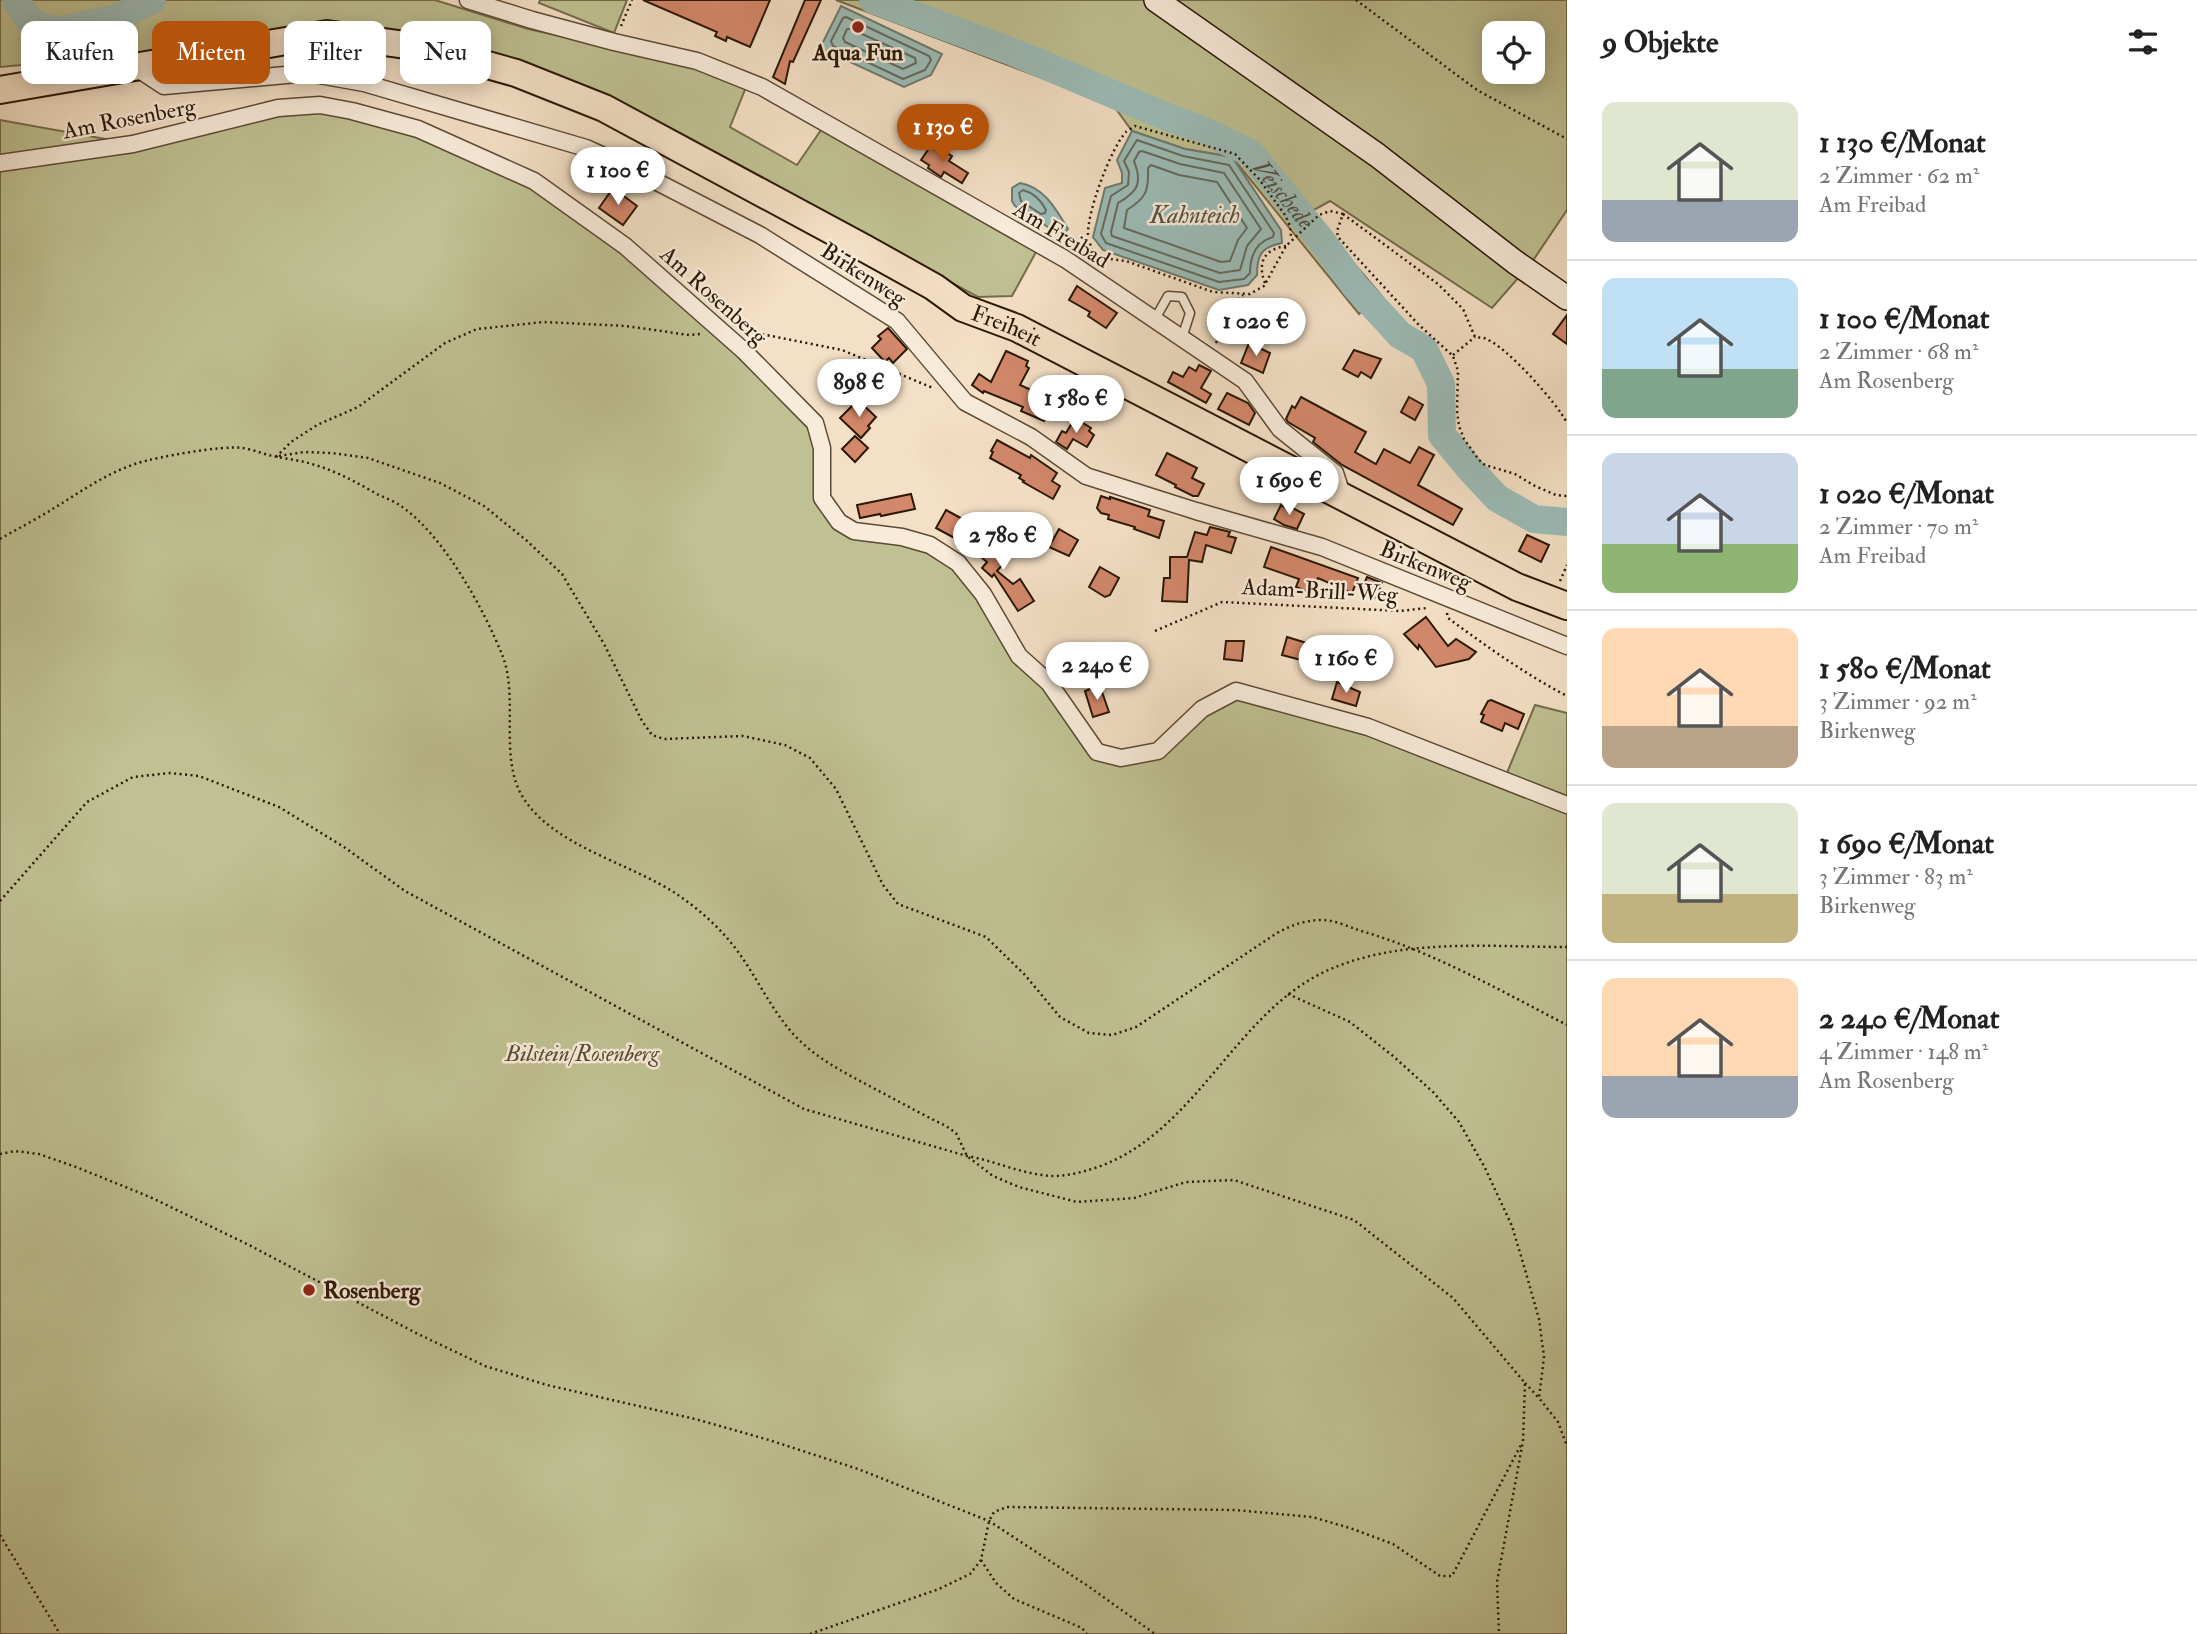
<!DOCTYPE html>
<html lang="de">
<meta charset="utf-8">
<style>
:root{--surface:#fff;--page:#f2f2f2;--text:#222;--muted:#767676;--line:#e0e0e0;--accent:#b45309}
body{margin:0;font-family:"IM FELL Double Pica",serif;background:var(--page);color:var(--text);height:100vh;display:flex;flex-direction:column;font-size:26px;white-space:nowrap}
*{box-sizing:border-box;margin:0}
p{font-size:23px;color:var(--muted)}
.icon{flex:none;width:38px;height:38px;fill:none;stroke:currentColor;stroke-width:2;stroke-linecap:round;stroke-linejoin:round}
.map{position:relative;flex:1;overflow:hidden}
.panel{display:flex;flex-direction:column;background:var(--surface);width:630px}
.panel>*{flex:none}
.banner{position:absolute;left:21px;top:21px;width:665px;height:63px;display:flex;gap:14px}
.buttons{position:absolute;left:1482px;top:21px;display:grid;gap:14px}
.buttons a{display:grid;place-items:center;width:63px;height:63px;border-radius:14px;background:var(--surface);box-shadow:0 4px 18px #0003;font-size:35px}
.price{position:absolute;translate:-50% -60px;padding:0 16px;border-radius:24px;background:#fff;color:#222;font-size:23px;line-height:46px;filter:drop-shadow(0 2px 4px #0008)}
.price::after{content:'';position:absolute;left:50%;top:42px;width:21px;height:16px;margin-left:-10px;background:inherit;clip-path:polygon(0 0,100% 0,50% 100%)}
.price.selected{background:var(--accent);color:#fff}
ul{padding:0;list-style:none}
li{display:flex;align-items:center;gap:21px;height:175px;padding:0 35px}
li+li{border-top:2px solid var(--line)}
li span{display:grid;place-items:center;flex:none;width:196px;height:140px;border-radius:14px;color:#555}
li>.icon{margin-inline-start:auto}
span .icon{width:84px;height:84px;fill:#fffc;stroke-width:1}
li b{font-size:30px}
h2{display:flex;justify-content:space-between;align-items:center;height:84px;padding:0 35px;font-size:30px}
.chip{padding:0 24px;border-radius:14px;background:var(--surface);box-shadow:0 4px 18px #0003;font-size:24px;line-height:63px}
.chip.selected{background:var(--accent);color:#fff}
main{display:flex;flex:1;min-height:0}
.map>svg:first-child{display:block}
.green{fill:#bfc192;stroke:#756c4c;stroke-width:2;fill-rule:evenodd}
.water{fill:#9cbdb8;stroke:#6f7b70;stroke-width:2}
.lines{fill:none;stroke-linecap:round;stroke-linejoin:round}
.shore{stroke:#646a5e;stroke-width:2}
.river{stroke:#9cbdb8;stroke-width:28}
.building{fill:#d3886b;stroke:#2b1805;stroke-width:2}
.service-casing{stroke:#5d4a35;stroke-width:11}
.minor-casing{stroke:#5d4a35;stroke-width:19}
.secondary-casing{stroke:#2b1805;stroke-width:26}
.primary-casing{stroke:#2b1805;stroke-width:30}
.path{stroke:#2b1805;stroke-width:2.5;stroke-dasharray:2 3.5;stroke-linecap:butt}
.service{stroke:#f8ebda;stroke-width:8}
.minor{stroke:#f8ebda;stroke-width:16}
.secondary{stroke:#f8ebda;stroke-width:23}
.primary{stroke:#f4e0c6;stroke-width:26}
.poi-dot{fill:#8f2418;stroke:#f8ebda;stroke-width:2.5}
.labels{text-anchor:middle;stroke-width:5;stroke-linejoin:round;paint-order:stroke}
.poi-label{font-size:23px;font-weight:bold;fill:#2b1805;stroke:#f8ebda}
.street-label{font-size:23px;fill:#2b1805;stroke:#f8ebda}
.park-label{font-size:23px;font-style:italic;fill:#574b2f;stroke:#f8ebda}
.water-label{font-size:24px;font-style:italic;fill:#535244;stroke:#f8ebda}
</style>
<main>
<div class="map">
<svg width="1567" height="1634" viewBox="0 0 1567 1634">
<rect width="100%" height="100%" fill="#f4e0c6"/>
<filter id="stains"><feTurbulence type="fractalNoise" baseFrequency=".00286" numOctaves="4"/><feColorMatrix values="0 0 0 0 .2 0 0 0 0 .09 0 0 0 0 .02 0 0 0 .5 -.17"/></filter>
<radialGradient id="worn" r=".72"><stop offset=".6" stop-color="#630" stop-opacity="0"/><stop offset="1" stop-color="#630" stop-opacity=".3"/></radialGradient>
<g class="green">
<polygon points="0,0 435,0 528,29 681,62 746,87 730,127 797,165 821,130 1036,252 1012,296 978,297 612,99 322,22 118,56 0,67"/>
<polygon points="540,0 627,0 614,33 539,3"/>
<path d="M 836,0 L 1567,0 L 1567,210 L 1532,262 L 1492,308 L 1330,201 L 1310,212 L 1381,295 L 1359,314 L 1232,157 L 1185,149 L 1132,131 L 1113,105 ZM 1494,33 L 1533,33 L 1533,72 L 1494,72 Z"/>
<polygon points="278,108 352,111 534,181 625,246 815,423 822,498 839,522 902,537 958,563 1097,752 1158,751 1236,691 1504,780 1535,705 1567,713 1567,1634 0,1634 0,120 133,144"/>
</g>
<g class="water">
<polygon points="841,6 942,54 931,75 904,87 820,48"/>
<path d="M 1132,131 L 1185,149 L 1232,157 L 1281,230 L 1282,243 C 1262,247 1257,254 1257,275 L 1248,285 L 1219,290 L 1103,250 L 1093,237 L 1105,188 L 1122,183 L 1122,173 L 1117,160 Z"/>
<path d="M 1020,183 C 1044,187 1056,209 1068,229 L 1062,236 L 1015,206 L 1012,201 L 1012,188 Z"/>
</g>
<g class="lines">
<g class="shore">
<polygon points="846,17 929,56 931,60 925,70 903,79 833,46 831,41 843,18"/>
<polygon points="847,29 851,29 915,58 916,63 903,69 845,42 843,38"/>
<path d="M 1137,140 L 1183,156 L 1229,165 L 1274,233 L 1273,237 C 1256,242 1250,256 1250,273 L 1244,279 L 1219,282 L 1106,243 L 1101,234 L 1111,196 L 1128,185 L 1129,172 L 1124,161 Z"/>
<path d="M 1142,151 L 1180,164 L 1224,173 L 1261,229 L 1247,246 L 1240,270 L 1220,273 L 1112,236 L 1111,232 L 1118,203 C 1137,192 1143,184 1134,161 L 1139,152 Z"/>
<path d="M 1151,165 L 1179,175 L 1217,182 L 1247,228 L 1238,240 L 1230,261 L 1221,262 L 1124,228 L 1127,210 C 1146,198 1149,191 1148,168 Z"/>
<path d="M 1023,190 C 1034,193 1041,200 1046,210 L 1045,213 L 1041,214 L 1021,201 L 1019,193 Z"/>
</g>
<g class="river">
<polyline points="16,0 30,22 56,31 117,18 152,0"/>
<path id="s1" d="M 873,0 L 1013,52 L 1160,114 L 1205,131 L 1250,153 L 1322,241 L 1355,286 L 1400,335 L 1424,349 L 1441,384 L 1442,435 L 1470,469 L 1497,498 L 1534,519 L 1567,522"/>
</g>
</g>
<g class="building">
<polygon points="643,0 770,0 750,47 727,37 726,41 715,36 717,32"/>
<polygon points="805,0 821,0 793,62 790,61 785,84 773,77"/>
<polygon points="932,144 952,156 949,161 968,173 962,183 944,172 941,177 928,168 929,165 921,160"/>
<polygon points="613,188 637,206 623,225 599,208"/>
<polygon points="1077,286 1117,313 1106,328 1088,316 1090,312 1069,300"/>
<polygon points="1567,315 1567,344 1553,334"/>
<polygon points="888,328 907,349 893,363 889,358 885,362 872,348 881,339 878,336"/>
<polygon points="1249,343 1270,353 1263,373 1241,363"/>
<polygon points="1354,350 1381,359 1371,378 1361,372 1358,377 1343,369"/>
<polygon points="1006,351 1028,361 1026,366 1029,368 1020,385 1038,393 1037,397 1052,404 1044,421 1021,411 1023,407 984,391 983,393 972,385 979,374 991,382"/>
<polygon points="1199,365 1211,371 1201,388 1211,394 1206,403 1168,382 1173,372 1183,377 1189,367 1196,371"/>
<polygon points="1227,393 1248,403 1255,413 1249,425 1218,409"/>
<polygon points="1301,397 1366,432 1355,452 1376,464 1384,449 1410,463 1419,447 1434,455 1418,485 1462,509 1453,525 1342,465 1313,442 1315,438 1288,422 1286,419 1292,406 1295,408"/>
<polygon points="1409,397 1423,405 1415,420 1401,412"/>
<polygon points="858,400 876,417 868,426 870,428 861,438 840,418"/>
<polygon points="1075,418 1091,428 1089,431 1094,435 1087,447 1073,439 1067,449 1056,442 1062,431 1066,433"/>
<polygon points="855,436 868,448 855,462 842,449"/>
<polygon points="997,440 1030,458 1031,455 1057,473 1052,481 1060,486 1053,499 1023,482 1024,481 1019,478 1021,475 990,458 993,452 991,451"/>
<polygon points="1167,453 1197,468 1192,478 1204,484 1198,496 1193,496 1175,487 1176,485 1156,475"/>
<polygon points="911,494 915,509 881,516 880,514 860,518 857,505"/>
<polygon points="1101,496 1110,499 1110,497 1150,510 1148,516 1164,521 1159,538 1134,529 1135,527 1108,519 1109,515 1101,513 1097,508"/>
<polygon points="1285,504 1304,514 1297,529 1284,525 1274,519 1281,505 1284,507"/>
<polygon points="946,510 968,522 958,540 936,528"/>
<polygon points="1210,527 1230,532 1228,536 1236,538 1231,553 1206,545 1202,562 1189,560 1187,602 1162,601 1164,578 1170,578 1170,557 1187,557 1195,532 1207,535"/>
<polygon points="1059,529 1078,540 1069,556 1049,547"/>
<polygon points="988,534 1011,555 997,571 1013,584 1020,579 1034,601 1018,611 994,574 992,577 982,568 987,562 974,551"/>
<polygon points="1527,535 1549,545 1541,562 1519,551"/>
<polygon points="1271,547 1358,578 1352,593 1318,578 1311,593 1296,587 1299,579 1264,567"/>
<polygon points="1100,567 1119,578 1110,595 1105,597 1089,587"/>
<polygon points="1367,577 1382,583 1376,598 1361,591"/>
<polygon points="1426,617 1448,646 1456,639 1476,652 1469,659 1436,667 1419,645 1418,649 1404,634"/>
<polygon points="1287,637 1310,644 1305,661 1282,655"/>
<polygon points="1226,641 1244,641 1242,661 1224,659"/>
<polygon points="1337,682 1360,692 1356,706 1332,699"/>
<polygon points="1097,686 1099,693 1102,692 1109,712 1093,717 1085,691"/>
<polygon points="1491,700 1524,714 1518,729 1505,723 1502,731 1481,722 1484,715 1481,714 1488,701"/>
</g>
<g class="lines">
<defs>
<polyline id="service" points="1155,319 1168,296 1182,297 1190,313 1182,338"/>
<g id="minor">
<polyline points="468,0 532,20 614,42 697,61 762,87 1065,259 1245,381 1280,429 1335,473 1343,498"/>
<polyline points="135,67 164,86 308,73 364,83 586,148 632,169 760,235 897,321 965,402 1031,437 1086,476 1196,511 1322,547 1567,646"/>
<polyline points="0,163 133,144 278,108 320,105 352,111 418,129 534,181 625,246 744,351 815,423 822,448 822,498 839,522 854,531 902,537 930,545 958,563 983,594 1019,656 1049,683 1097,752 1121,758 1158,751 1202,709 1236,691 1368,727 1567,805"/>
</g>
<polyline id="secondary" points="1156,0 1377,155 1515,262 1567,298"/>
<g id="primary">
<path id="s2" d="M 0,90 L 327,34 L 427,48 L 516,73 L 604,108 L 864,248 L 934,287 L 963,308 L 1017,328 L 1517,587 L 1567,606"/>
</g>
</defs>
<use href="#service" class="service-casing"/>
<use href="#minor" class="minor-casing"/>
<use href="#secondary" class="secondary-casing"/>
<use href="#primary" class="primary-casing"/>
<g class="path">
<polyline points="1356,0 1477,90 1567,139"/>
<polyline points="621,26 632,0"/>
<path d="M 1343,214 L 1438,284 L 1463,309 L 1475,337 C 1479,338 1483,337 1486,339 C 1505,345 1558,404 1567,423"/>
<polyline points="1089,256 1126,261 1213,292 1250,294 1264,286 1286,246 1319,215 1330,211 1343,214 1337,231 1338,237 1418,324 1453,356 1458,371 1457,411 1459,426 1464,439 1479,460 1485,465 1515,474 1535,486 1556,495 1567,496"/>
<path d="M 1094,256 C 1092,249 1089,242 1088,235 C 1087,212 1111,148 1126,132 C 1127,131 1134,127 1135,126 L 1235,154 L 1259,179 L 1285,215 L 1290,226 L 1291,238"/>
<path d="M 1265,283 C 1257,263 1264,249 1286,246"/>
<polyline points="746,331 842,350 933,388"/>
<polyline points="1216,343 1230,308 1243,295"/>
<polyline points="1453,355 1475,337"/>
<path d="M 279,456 L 304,452 L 331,453 L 368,458 L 440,483 L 484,506 L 526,540 L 562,574 L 604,644 L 642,721 L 652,735 L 664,739 L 743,736 L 785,745 L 810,758 L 836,789 L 883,885 L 898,904 L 986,937 L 1025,975 L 1060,1017 L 1089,1033 L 1112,1035 L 1136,1027 L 1277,933 C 1292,925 1305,920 1322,920 C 1334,920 1347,926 1358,930 C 1432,951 1499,990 1567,1025"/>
<polyline points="276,457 291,442 317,425 358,407 445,343 477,329 544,322 626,326 689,335 701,334"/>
<path d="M 0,539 C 17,529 35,520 51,510 C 79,493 106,473 138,463 C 157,457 223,445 242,448 C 252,449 263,454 273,456 C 286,459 299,460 312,464 C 336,471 356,482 377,494 C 385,498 394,501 401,506 C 444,536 484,609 503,657 C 519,700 498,760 524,799 C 555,847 633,864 678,895 C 700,910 720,928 736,949 C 757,977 771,1010 795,1036 C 818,1060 847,1074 877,1090 C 900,1102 923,1115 946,1126 L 956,1133 L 967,1156 L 993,1176 L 1019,1187 L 1077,1202 L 1134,1198 L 1186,1182 L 1234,1180 L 1354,1220 L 1453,1298 L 1525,1383 L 1523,1441 L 1497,1582 L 1499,1634"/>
<polyline points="1560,581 1567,565"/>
<path d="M 1447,613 L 1448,618 C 1486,646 1525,674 1567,696"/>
<polyline points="1155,631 1222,602 1400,611 1427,608"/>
<path d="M 0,901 L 87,802 L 133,777 L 170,773 L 199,776 L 279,807 L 344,847 L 405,891 L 804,1109 L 967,1156 C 996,1161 1023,1175 1054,1176 C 1068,1176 1082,1172 1095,1168 C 1194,1135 1233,1017 1322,973 C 1396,937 1487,947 1567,947"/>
<polyline points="1288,994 1350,1022 1393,1056 1433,1092 1459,1122 1485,1168 1512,1226 1526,1273 1539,1319 1544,1357 1539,1398 1558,1422 1567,1446"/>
<polyline points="0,1154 15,1151 39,1154 76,1167 150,1197 249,1245 416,1333 485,1366 547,1385 695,1419 769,1440 858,1469 989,1521 1088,1586 1155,1634"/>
<polyline points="1525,1383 1539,1398"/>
<polyline points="0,1535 60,1634"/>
<polyline points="981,1560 996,1583 1014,1599 1082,1628 1087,1634"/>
<polyline points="810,1634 939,1589 970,1574 981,1560 989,1521 994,1512 1007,1507 1235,1510 1312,1517 1350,1528 1393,1544 1440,1576 1452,1576 1522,1443"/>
</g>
<use href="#service" class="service"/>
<use href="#minor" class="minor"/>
<use href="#secondary" class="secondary"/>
<use href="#primary" class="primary"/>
</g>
<g class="poi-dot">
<circle cx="858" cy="27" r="7"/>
<circle cx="309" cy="1290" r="7"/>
</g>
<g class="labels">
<g class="poi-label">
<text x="858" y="60">Aqua Fun</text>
<text x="323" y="1298" text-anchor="start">Rosenberg</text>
</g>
<g class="street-label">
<text transform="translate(129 118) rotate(-11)" y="8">Am Rosenberg</text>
<text transform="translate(1062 234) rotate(31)" y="8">Am Freibad</text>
<text transform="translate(864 274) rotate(33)" y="8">Birkenweg</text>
<text transform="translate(714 295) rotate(42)" y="8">Am Rosenberg</text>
<text dy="8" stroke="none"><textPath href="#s2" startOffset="1078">Freiheit</textPath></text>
<text transform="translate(1426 565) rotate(22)" y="8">Birkenweg</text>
<text transform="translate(1320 590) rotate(3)" y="8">Adam-Brill-Weg</text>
</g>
<g class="park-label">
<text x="582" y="1061">Bilstein/Rosenberg</text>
</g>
<g class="water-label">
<text dy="8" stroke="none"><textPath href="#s1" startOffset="460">Veischede</textPath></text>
<text x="1195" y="223">Kahnteich</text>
</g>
</g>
<rect width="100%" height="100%" filter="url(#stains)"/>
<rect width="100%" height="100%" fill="url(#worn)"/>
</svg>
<div class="buttons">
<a><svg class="icon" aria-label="locate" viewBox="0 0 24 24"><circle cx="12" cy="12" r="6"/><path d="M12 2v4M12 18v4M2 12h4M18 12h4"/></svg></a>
</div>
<b class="price selected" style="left:943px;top:164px">1 130 €</b>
<b class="price" style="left:618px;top:207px">1 100 €</b>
<b class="price" style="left:1256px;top:358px">1 020 €</b>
<b class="price" style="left:859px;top:419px">898 €</b>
<b class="price" style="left:1076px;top:435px">1 580 €</b>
<b class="price" style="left:1289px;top:517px">1 690 €</b>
<b class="price" style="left:1003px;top:572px">2 780 €</b>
<b class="price" style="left:1346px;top:695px">1 160 €</b>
<b class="price" style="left:1097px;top:702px">2 240 €</b>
<div class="banner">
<a class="chip">Kaufen</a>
<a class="chip selected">Mieten</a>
<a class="chip">Filter</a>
<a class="chip">Neu</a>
</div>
</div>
<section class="panel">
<h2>9 Objekte<svg class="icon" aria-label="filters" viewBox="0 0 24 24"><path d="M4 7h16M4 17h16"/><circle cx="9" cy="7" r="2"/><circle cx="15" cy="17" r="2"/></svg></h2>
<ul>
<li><span style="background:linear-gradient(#dfe7d0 70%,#9aa5b1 0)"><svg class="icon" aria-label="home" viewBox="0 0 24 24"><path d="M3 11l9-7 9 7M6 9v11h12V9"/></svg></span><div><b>1 130 €/Monat</b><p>2 Zimmer · 62 m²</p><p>Am Freibad</p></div></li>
<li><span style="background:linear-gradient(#bfe0f5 65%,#7fa58c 0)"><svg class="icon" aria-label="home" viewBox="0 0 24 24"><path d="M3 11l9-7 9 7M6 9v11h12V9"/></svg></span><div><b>1 100 €/Monat</b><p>2 Zimmer · 68 m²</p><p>Am Rosenberg</p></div></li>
<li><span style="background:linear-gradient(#c9d6e8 65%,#8fb573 0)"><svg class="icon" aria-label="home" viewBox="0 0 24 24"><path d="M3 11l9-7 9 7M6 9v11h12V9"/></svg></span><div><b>1 020 €/Monat</b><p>2 Zimmer · 70 m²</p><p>Am Freibad</p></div></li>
<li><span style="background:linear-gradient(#ffd9b3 70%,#b9a48a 0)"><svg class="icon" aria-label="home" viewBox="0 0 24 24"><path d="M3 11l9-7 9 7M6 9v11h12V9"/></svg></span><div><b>1 580 €/Monat</b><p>3 Zimmer · 92 m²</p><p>Birkenweg</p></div></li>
<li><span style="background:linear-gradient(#dfe7d0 65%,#c2b280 0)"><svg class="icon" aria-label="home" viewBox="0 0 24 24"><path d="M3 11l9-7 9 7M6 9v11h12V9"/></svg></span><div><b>1 690 €/Monat</b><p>3 Zimmer · 83 m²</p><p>Birkenweg</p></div></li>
<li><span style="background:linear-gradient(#ffd9b3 70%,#9aa5b1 0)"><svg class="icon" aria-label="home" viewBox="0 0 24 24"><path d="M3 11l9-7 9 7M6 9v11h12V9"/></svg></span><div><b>2 240 €/Monat</b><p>4 Zimmer · 148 m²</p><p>Am Rosenberg</p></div></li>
</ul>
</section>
</main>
